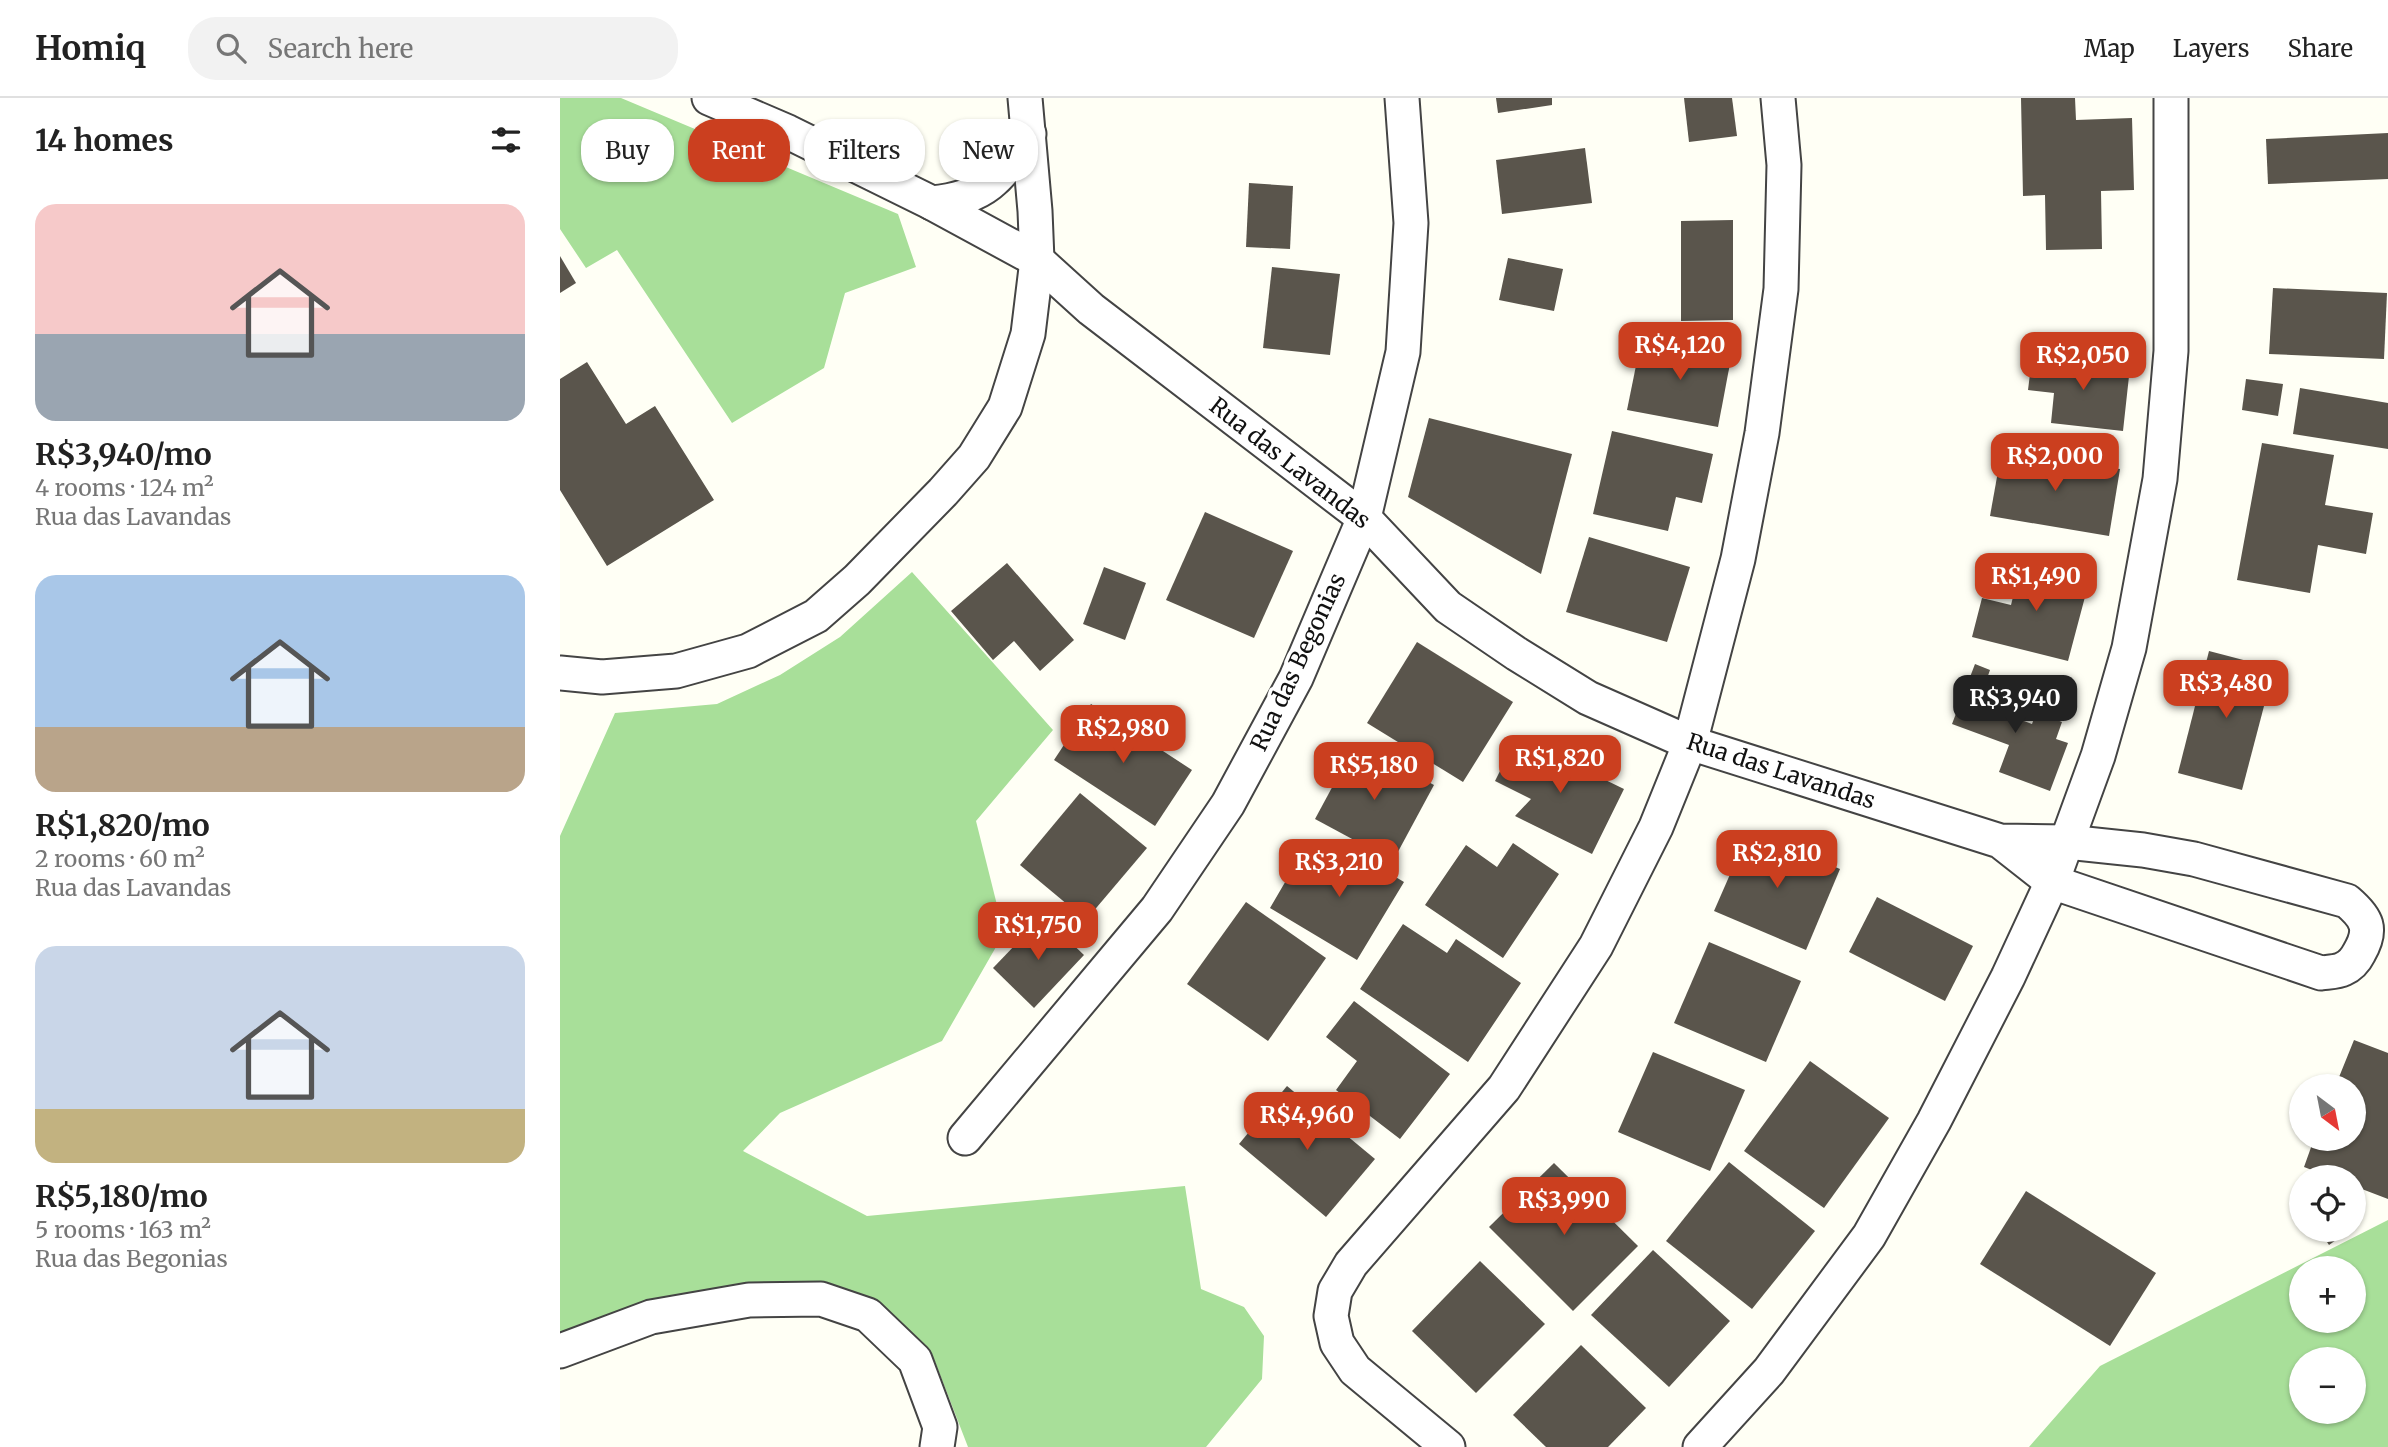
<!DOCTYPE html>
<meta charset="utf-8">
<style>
:root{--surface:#fff;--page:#f2f2f2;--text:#222;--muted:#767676;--line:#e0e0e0;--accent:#cb3f1f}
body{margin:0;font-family:Merriweather,serif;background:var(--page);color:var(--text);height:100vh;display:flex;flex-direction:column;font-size:26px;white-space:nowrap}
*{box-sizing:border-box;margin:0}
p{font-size:23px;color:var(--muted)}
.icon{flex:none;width:38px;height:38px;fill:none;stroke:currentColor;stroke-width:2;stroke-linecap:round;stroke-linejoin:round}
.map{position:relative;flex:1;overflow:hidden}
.details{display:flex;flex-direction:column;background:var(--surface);width:560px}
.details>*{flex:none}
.hud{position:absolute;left:21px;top:21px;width:665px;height:63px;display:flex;gap:14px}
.needle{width:46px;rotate:148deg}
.buttons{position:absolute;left:1729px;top:976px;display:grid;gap:14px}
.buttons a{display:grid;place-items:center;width:77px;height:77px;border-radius:50%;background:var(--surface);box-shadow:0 2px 5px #0004;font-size:35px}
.price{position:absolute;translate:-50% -60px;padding:0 16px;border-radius:14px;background:var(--accent);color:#fff;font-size:23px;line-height:46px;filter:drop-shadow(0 2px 4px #0008)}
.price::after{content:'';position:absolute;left:50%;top:42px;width:21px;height:16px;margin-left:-10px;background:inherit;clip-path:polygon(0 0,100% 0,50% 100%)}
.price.on{background:#222;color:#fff}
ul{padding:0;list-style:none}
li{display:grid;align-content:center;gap:14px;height:371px;padding:0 35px}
li span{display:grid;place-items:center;height:217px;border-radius:21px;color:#555}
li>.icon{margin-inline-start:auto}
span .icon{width:126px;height:126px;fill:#fffc;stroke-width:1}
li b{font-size:30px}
h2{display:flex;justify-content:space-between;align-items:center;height:84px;padding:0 35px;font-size:30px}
.chip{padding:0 24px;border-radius:28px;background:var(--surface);box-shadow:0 2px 5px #0004;font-size:24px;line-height:63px}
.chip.on{background:var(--accent);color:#fff}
header{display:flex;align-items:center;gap:42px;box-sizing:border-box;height:98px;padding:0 35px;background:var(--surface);border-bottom:2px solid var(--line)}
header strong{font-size:33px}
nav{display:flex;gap:38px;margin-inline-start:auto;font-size:24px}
.search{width:490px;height:63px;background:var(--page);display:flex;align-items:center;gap:18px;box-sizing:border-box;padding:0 24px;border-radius:28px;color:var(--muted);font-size:26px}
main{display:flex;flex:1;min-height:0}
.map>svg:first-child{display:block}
.forest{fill:#a8df99;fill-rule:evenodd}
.building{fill:#5a554c}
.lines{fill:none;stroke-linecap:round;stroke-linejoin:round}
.street-casing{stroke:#444;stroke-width:37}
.street{stroke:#fff;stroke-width:33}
.labels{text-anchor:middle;stroke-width:7;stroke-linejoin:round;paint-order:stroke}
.street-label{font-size:23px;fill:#111;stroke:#fff}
</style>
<header>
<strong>Homiq</strong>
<div class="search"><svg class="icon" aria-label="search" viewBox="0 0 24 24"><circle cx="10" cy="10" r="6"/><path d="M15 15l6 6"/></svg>Search here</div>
<nav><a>Map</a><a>Layers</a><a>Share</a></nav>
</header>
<main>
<section class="details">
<h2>14 homes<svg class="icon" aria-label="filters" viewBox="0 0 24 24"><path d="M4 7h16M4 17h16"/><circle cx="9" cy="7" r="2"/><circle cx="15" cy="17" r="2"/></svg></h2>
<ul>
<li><span style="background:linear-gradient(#f6c9c9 60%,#9aa5b1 0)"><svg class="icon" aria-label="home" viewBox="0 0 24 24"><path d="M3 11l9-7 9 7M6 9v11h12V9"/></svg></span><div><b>R$3,940/mo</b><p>4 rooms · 124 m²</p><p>Rua das Lavandas</p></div></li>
<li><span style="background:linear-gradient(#a9c7e8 70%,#b9a48a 0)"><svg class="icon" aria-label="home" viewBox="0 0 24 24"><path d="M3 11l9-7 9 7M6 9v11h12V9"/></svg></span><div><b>R$1,820/mo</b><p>2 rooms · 60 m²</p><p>Rua das Lavandas</p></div></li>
<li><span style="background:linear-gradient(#c9d6e8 75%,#c2b280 0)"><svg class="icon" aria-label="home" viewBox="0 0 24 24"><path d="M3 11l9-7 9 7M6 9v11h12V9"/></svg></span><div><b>R$5,180/mo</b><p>5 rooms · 163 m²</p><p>Rua das Begonias</p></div></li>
</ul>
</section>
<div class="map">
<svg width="1828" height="1349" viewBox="0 0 1828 1349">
<rect width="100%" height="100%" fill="#fffff5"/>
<g class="forest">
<polygon points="0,0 61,0 338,116 356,169 285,195 264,270 172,325 57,152 26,170 0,131"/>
<polygon points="352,474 493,632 416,723 444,835 382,943 220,1015 183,1053 307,1118 625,1088 641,1191 684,1209 704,1238 702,1281 646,1349 408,1349 372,1256 325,1209 273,1189 0,1240 0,738 55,615 157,606 220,577 280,539"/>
<path d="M 1828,1122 L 1828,1349 L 1469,1349 L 1540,1268 ZM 1741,1171 L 1794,1171 L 1794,1223 L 1741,1223 ZM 1741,1262 L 1794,1262 L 1794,1314 L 1741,1314 Z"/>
</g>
<g class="building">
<polygon points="936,0 992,0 992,7 938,15"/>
<polygon points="1124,0 1172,0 1177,38 1129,44"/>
<polygon points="1461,0 1515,0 1516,22 1572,20 1574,92 1541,93 1542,151 1486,152 1485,97 1463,98"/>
<polygon points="1828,35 1828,81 1708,86 1706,41"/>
<polygon points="1025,50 1032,105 942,116 936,62"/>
<polygon points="689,85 733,88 730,151 686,149"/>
<polygon points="1173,122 1173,222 1121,223 1121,123"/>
<polygon points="0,158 16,185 0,195"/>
<polygon points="948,160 1003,171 994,213 939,202"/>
<polygon points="712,169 780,176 770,257 703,250"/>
<polygon points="1713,190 1827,195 1824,261 1709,256"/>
<polygon points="1082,238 1172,255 1158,329 1067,312"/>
<polygon points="1472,260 1570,269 1563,333 1491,325 1494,295 1468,292"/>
<polygon points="27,264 66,326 95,308 154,402 47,468 0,392 0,281"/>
<polygon points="1686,281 1723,286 1718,318 1682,312"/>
<polygon points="1740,290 1828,305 1828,351 1733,336"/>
<polygon points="869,320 1012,356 981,476 848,399"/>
<polygon points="1052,333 1153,356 1142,405 1116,399 1108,433 1033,416"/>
<polygon points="1702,345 1774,357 1765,407 1813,415 1806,456 1758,447 1750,495 1677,482"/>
<polygon points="1442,351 1560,371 1549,438 1430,418"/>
<polygon points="645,414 733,453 694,540 606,502"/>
<polygon points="1029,439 1130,469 1107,544 1006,514"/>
<polygon points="1462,463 1530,480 1508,563 1412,539 1422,500 1451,507"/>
<polygon points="447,465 514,542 480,573 454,543 433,562 391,513"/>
<polygon points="544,469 586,485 565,542 523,526"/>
<polygon points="857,544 953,604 903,684 807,625"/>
<polygon points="1649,553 1714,570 1682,692 1618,675"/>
<polygon points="1415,566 1430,572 1418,606 1472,626 1483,596 1494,600 1487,618 1502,624 1496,641 1508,645 1490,693 1439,674 1449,647 1392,626"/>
<polygon points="531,606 632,672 595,728 494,662"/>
<polygon points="957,639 1064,691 1032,756 955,718 971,701 935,683"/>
<polygon points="796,645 874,687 833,763 755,721"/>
<polygon points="520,695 587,750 526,822 460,767"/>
<polygon points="1189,733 1280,771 1246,852 1154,813"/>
<polygon points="775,743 844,784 797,862 710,810 738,762 757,774"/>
<polygon points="953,745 999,776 943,860 865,807 906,747 937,769"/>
<polygon points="1317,799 1413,848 1385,903 1289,854"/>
<polygon points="686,804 766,860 708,943 627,886"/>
<polygon points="483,818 524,857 474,910 433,870"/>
<polygon points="843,826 887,855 896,841 961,885 908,964 800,891"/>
<polygon points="1149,844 1241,883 1206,964 1114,925"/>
<polygon points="794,903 890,976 840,1041 776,992 797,963 766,939"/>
<polygon points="1794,942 1828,955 1828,1101 1794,1088 1794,1080 1773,1080 1744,1069 1754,1041 1794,1041 1794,989 1775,989"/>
<polygon points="1093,954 1185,992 1150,1073 1058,1034"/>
<polygon points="1250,963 1329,1020 1264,1110 1184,1053"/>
<polygon points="727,988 815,1061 766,1119 679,1046"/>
<polygon points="1169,1064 1255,1133 1192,1211 1106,1143"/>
<polygon points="994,1065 1078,1148 1013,1213 929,1129"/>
<polygon points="1466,1093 1596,1175 1550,1248 1420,1166"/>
<polygon points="1759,1132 1790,1132 1769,1147"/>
<polygon points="1093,1152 1170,1223 1109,1289 1031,1217"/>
<polygon points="920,1163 985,1226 916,1295 852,1233"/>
<polygon points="1021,1247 1086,1310 1048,1349 986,1349 953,1317"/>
</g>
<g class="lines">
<defs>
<g id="street">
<path d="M 149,0 L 228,34 L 372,105 L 477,162 L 531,211 L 804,420 L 888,509 L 957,556 L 1028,600 L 1130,645 L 1440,743 L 1507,744 L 1583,752 L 1634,761 L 1787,803 C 1807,820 1813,831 1799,855 C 1796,861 1790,868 1783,871 C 1777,874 1768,874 1761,875 L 1492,784 L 1440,743"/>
<path d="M 372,105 C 428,99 439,81 469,36"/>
<polyline points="0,575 42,579 116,573 188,553 256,518 297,482 383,394 414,359 445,309 468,236 477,162 475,113 465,0"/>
<polyline points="405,1040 597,811 668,706 736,580 804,420 843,254 851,125 842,0"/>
<polyline points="0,1253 91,1219 189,1202 261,1201 308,1217 355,1262 380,1329 377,1349"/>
<polyline points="888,1349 795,1272 777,1245 771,1218 775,1193 791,1166 944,990 1036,848 1096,729 1130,645 1178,461 1202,335 1221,191 1224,67 1218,0"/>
<polyline points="1140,1349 1209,1273 1309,1138 1374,1023 1448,879 1492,784 1538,658 1569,550 1600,381 1611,253 1611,0"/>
</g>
</defs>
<use href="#street" class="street-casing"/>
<use href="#street" class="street"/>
</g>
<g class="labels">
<g class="street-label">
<text transform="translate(730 365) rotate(38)" y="8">Rua das Lavandas</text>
<text transform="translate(738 564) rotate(-65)" y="8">Rua das Begonias</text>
<text transform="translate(1221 673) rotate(18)" y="8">Rua das Lavandas</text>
</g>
</g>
</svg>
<div class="buttons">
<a><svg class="needle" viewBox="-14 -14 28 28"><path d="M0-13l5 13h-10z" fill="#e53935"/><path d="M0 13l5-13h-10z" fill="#767676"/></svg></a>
<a><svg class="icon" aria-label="locate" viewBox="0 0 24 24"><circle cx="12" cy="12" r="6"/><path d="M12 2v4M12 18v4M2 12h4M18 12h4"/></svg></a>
<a>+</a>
<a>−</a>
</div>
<b class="price" style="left:1120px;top:284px">R$4,120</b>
<b class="price" style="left:1523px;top:294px">R$2,050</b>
<b class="price" style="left:1495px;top:395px">R$2,000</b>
<b class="price" style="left:1476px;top:515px">R$1,490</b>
<b class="price" style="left:1666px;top:622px">R$3,480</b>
<b class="price on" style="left:1455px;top:637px">R$3,940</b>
<b class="price" style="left:563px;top:667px">R$2,980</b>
<b class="price" style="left:1000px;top:697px">R$1,820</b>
<b class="price" style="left:814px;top:704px">R$5,180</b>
<b class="price" style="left:1217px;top:792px">R$2,810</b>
<b class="price" style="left:779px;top:801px">R$3,210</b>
<b class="price" style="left:478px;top:864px">R$1,750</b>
<b class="price" style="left:747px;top:1054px">R$4,960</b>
<b class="price" style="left:1004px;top:1139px">R$3,990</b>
<div class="hud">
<a class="chip">Buy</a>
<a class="chip on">Rent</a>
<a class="chip">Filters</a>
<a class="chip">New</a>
</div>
</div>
</main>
